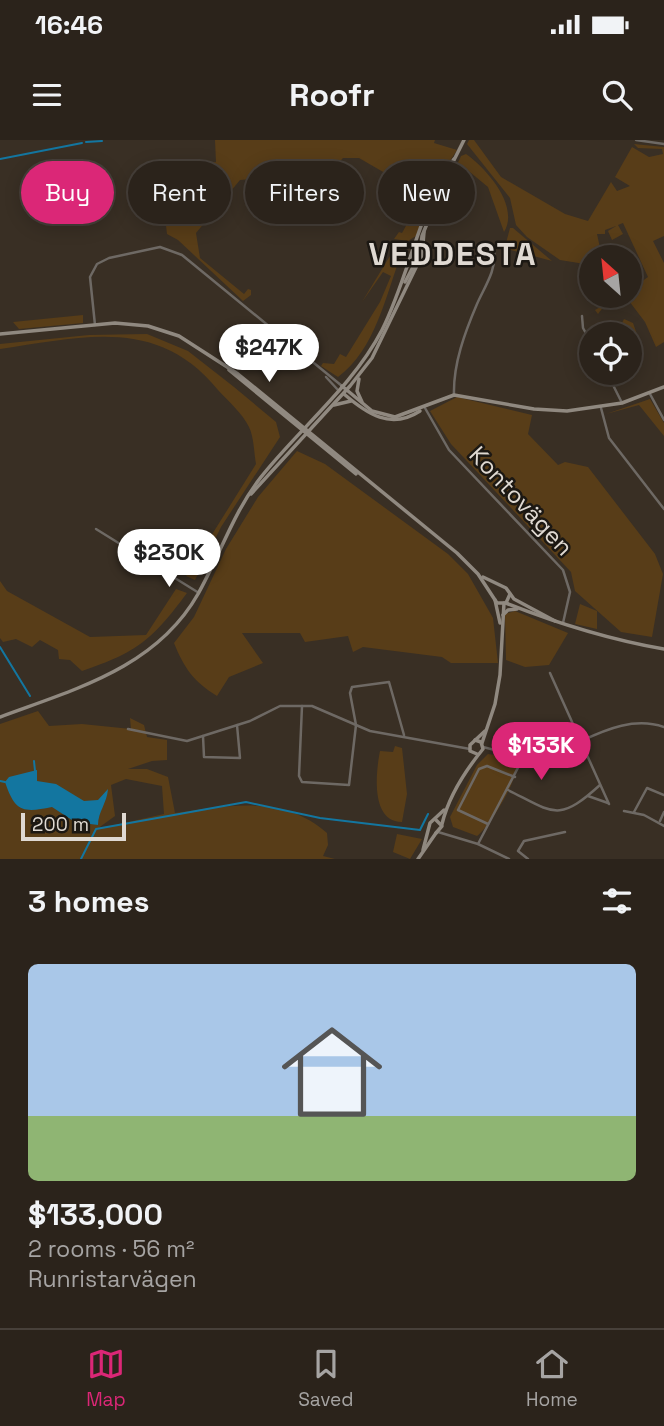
<!DOCTYPE html>
<meta charset="utf-8">
<style>
:root{--surface:#2b231b;--page:#372f28;--text:#f1f3f6;--muted:#a6a4a3;--line:#47403a;--accent:#db2777}
body{margin:0;font-family:"Space Grotesk",sans-serif;background:var(--page);color:var(--text);height:100vh;display:flex;flex-direction:column;font-size:26px;white-space:nowrap}
*{box-sizing:border-box;margin:0}
p{font-size:23px;color:var(--muted)}
.icon{flex:none;width:38px;height:38px;fill:none;stroke:currentColor;stroke-width:2;stroke-linecap:round;stroke-linejoin:round}
.map{position:relative;height:719px;overflow:hidden}
.details{display:flex;flex-direction:column;background:var(--surface);flex:1}
.details>*{flex:none}
.guide{position:absolute;left:21px;top:21px;width:623px;height:63px;display:flex;gap:14px}
.needle{width:46px;rotate:333deg}
.tools{position:absolute;left:579px;top:105px;display:grid;gap:14px}
.tools a{display:grid;place-items:center;width:63px;height:63px;border-radius:50%;background:var(--surface);box-shadow:0 4px 18px #0003,0 0 0 2px var(--line);font-size:35px}
.scale{position:absolute;left:21px;bottom:18px;width:105px;box-sizing:border-box;padding-left:7px;border:4px solid #dfd9d2;border-top:0;font-size:19px;line-height:24px;white-space:nowrap;color:#dfd9d2;-webkit-text-stroke:5px #1c1813;paint-order:stroke}
.price{position:absolute;translate:-50% -60px;padding:0 16px;border-radius:24px;background:#fff;color:#222;font-size:23px;line-height:46px;filter:drop-shadow(0 2px 4px #0008)}
.price::after{content:'';position:absolute;left:50%;top:42px;width:21px;height:16px;margin-left:-10px;background:inherit;clip-path:polygon(0 0,100% 0,50% 100%)}
.price.current{background:var(--accent);color:#fff}
ul{padding:0;list-style:none}
li{display:grid;align-content:center;gap:14px;height:371px;padding:0 28px}
li span{display:grid;place-items:center;height:217px;border-radius:10px;color:#555}
li>.icon{margin-inline-start:auto}
span .icon{width:126px;height:126px;fill:#fffc;stroke-width:1}
li b{font-size:30px}
h2{display:flex;justify-content:space-between;align-items:center;height:84px;padding:0 28px;font-size:30px}
.chip{padding:0 24px;border-radius:32px;background:var(--surface);box-shadow:0 4px 18px #0003,0 0 0 2px var(--line);font-size:24px;line-height:63px}
.chip.current{background:var(--accent);color:#fff}
.status{display:flex;justify-content:space-between;align-items:center;height:49px;padding:0 35px;background:var(--surface);direction:ltr}
.status svg{height:19px;fill:currentColor}
header{display:flex;justify-content:space-between;align-items:center;height:91px;padding:0 28px;background:var(--surface);font-size:32px;font-weight:700}
.tab-bar{display:flex;justify-content:space-around;align-items:center;height:98px;border-top:2px solid var(--line);background:var(--surface);font-size:19px;color:var(--muted)}
.tab-bar a{display:grid;justify-items:center;gap:4px}
.tab-bar .current{color:var(--accent)}
.map>svg:first-child{display:block}
.green{fill:#583d18;fill-rule:evenodd}
.water{fill:#1376a0}
.lines{fill:none;stroke-linecap:round;stroke-linejoin:round}
.stream{stroke:#1376a0;stroke-width:2}
.street{stroke:#6e6964;stroke-width:2.5}
.secondary{stroke:#908980;stroke-width:3.5}
.labels{text-anchor:middle;stroke-width:5;stroke-linejoin:round;paint-order:stroke}
.street-label{font-size:24px;fill:#dfd9d2;stroke:#1c1813}
.district-label{font-size:32px;font-weight:bold;letter-spacing:2px;fill:#dfd9d2;stroke:#1c1813}
</style>
<div class="status"><b>16:46</b><svg viewBox="0 0 49 12"><path d="M0 12V9h3v3zM5 12V6h3v6zM10 12V3h3v9zM15 12V0h3v12zM26 1h20v11H26zM47 4h2v5h-2z"/></svg></div>
<header><svg class="icon" aria-label="menu" viewBox="0 0 24 24"><path d="M4 6h16M4 12h16M4 18h16"/></svg>Roofr<svg class="icon" aria-label="search" viewBox="0 0 24 24"><circle cx="10" cy="10" r="6"/><path d="M15 15l6 6"/></svg></header>
<div class="map">
<svg width="664" height="719" viewBox="0 0 664 719">
<rect width="100%" height="100%" fill="#392f24"/>
<g class="green">
<polygon points="215,0 435,0 434,3 457,10 439,38 416,96 408,101 394,99 399,92 402,93 423,55 359,18 343,18 330,32 240,40 196,93 200,118 244,154 248,149 251,150 251,155 243,161 178,100 167,94 162,52 193,49 194,24 216,22"/>
<polygon points="469,0 474,0 501,37 565,74 588,81 611,42 617,51 630,46 615,37 632,7 649,17 663,14 662,9 638,8 634,4 664,7 664,96 653,101 664,123 664,202 656,207 645,182 626,157 622,156 604,166 598,174 595,170 620,156 630,156 630,150 648,137 623,83 618,85 623,94 612,100 608,91 616,86 605,90 605,94 597,94 602,117 592,117 591,125 560,120 527,97 516,85 510,58 467,4"/>
<path d="M 466,14 C 486,28 520,66 504,92 L 488,47 L 465,28 L 446,61 L 443,60 L 436,79 L 433,77 L 461,16 Z"/>
<polygon points="510,88 513,88 552,121 500,107 506,103"/>
<path d="M 399,110 L 402,112 C 386,154 376,209 338,237 L 321,226 L 323,223 L 334,224 L 340,214 L 346,217 L 380,162 L 391,136 L 383,132 L 362,162 L 393,111 Z"/>
<polygon points="83,175 83,183 19,189 13,182"/>
<polygon points="624,179 633,183 640,203 636,207 630,207 630,194 622,194 619,189"/>
<path d="M 147,194 L 188,211 L 234,247 L 276,282 L 280,297 L 221,387 L 195,440 L 186,436 L 256,324 C 254,313 254,297 249,287 C 243,274 228,261 218,250 C 158,176 83,197 0,209 L 0,204 L 89,195 Z"/>
<polygon points="457,257 532,275 528,294 558,325 565,322 588,327 655,414 663,434 652,497 621,492 575,451 571,432 451,304 430,271"/>
<polygon points="650,259 664,283 664,296 639,265 606,274"/>
<path d="M 297,311 L 325,324 L 448,414 L 468,434 L 493,478 L 498,523 L 451,523 L 442,517 L 363,507 L 353,512 L 348,496 L 305,502 L 300,493 L 242,493 L 263,523 L 229,537 L 217,556 C 194,542 184,528 174,503 L 194,477 L 226,409 L 258,357 Z"/>
<path d="M 0,441 L 7,451 L 90,497 L 146,495 L 176,449 L 187,453 C 152,500 138,512 82,531 L 70,520 L 59,519 L 58,510 L 40,500 L 32,507 L 16,499 L 3,502 L 0,498 Z"/>
<polygon points="580,464 597,471 597,489 575,484"/>
<polygon points="515,471 568,493 549,525 525,527 506,520 505,474"/>
<path d="M 38,571 L 49,586 L 82,584 L 131,589 L 130,578 L 144,585 L 147,597 L 167,600 L 167,620 L 152,621 L 128,629 L 147,629 L 168,637 L 175,673 C 228,666 283,654 327,693 L 328,705 L 323,716 L 335,719 L 0,719 L 0,584 ZM 126,639 L 162,646 L 164,674 L 97,689 L 115,676 L 111,645 Z"/>
<path d="M 395,606 L 402,608 L 407,654 L 402,682 C 370,682 376,631 380,611 L 393,612 Z"/>
<path d="M 488,614 L 516,618 C 524,631 490,687 477,696 L 453,687 L 450,677 L 477,625 Z"/>
<polygon points="397,694 422,699 410,719 393,712"/>
</g>
<path class="water" d="M 37,630 L 37,641 L 56,644 L 84,661 L 98,660 L 108,649 C 107,663 98,672 98,685 L 75,682 L 52,667 C 23,673 15,672 5,642 L 9,637 Z"/>
<g class="lines">
<g class="stream">
<polyline points="86,2 102,1"/>
<polyline points="0,19 82,3"/>
<polyline points="0,507 30,556"/>
<polyline points="34,621 35,631"/>
<polyline points="0,641 5,642"/>
<polyline points="81,719 96,689 246,662 320,678 420,690 428,674"/>
</g>
<g class="street">
<polyline points="636,0 664,4"/>
<polyline points="582,176 583,188 592,204"/>
<polyline points="95,185 90,137 97,124 109,118 160,107 182,115 342,246"/>
<polyline points="607,233 622,263"/>
<polyline points="326,237 338,250"/>
<polyline points="650,254 664,280"/>
<path d="M 454,255 C 453,224 465,192 477,164 C 484,148 497,129 494,112"/>
<polyline points="425,268 449,310 563,430 570,452 563,483"/>
<polyline points="601,268 609,298 664,369"/>
<polyline points="96,389 199,453"/>
<polyline points="550,533 609,664"/>
<polyline points="302,566 299,636 302,642 349,645 356,585 350,553 352,547 389,542 404,595"/>
<polyline points="128,589 187,601 250,581 280,566 312,566 370,591 470,609"/>
<polyline points="203,596 204,617 240,618 237,585"/>
<path d="M 581,601 C 607,589 635,577 664,587"/>
<polyline points="483,607 514,615 541,631 558,617 582,604"/>
<path d="M 508,650 C 554,673 558,683 600,645"/>
<polyline points="588,656 608,663"/>
<polyline points="624,671 644,675 664,686"/>
<polyline points="634,672 647,648 664,655"/>
<polyline points="660,681 664,672"/>
<polyline points="488,684 458,670 479,629 487,626 515,637"/>
<polyline points="438,692 478,704 509,719"/>
<polyline points="478,704 522,620"/>
<polyline points="528,719 518,711 524,701 565,692"/>
</g>
<g class="secondary">
<polyline points="454,20 464,0"/>
<polyline points="405,142 420,114 422,96 449,30"/>
<polyline points="0,194 115,183 148,186 179,196 238,234 457,413 478,434 497,463 506,463 510,454"/>
<polyline points="229,230 356,334"/>
<polyline points="359,239 357,251 362,262"/>
<polyline points="342,246 372,271 395,277 454,255 534,269 567,271 622,263 664,247"/>
<path d="M 344,254 C 367,274 391,290 420,271"/>
<polyline points="334,265 351,261"/>
<polyline points="251,354 350,246 372,218 422,115 424,92"/>
<polyline points="483,437 506,448 514,459 555,481"/>
<polyline points="495,460 500,483"/>
<path d="M 506,463 C 559,484 607,499 664,509"/>
<polyline points="503,475 508,470 517,469"/>
<path d="M 0,577 C 75,549 156,528 198,454 C 220,415 233,373 261,337 C 300,288 353,246 382,190 C 410,134 418,71 454,19"/>
<polyline points="482,603 495,564 500,535 504,463"/>
<polyline points="477,614 470,611 470,605 485,591"/>
<polyline points="436,680 442,686 436,693"/>
<path d="M 442,684 C 449,655 465,631 483,609 L 481,602 L 475,600"/>
<polyline points="423,710 430,683 444,670"/>
<polyline points="418,719 436,693"/>
</g>
</g>
<g class="labels">
<g class="street-label">
<text transform="translate(521 361) rotate(47)" y="8">Kontovägen</text>
</g>
<g class="district-label">
<text x="453" y="125">VEDDESTA</text>
</g>
</g>
</svg>
<div class="tools">
<a><svg class="needle" viewBox="-14 -14 28 28"><path d="M0-13l5 13h-10z" fill="#e53935"/><path d="M0 13l5-13h-10z" fill="#a6a4a3"/></svg></a>
<a><svg class="icon" aria-label="locate" viewBox="0 0 24 24"><circle cx="12" cy="12" r="6"/><path d="M12 2v4M12 18v4M2 12h4M18 12h4"/></svg></a>
</div>
<div class="scale">200 m</div>
<b class="price" style="left:269px;top:244px">$247K</b>
<b class="price" style="left:169px;top:449px">$230K</b>
<b class="price current" style="left:541px;top:642px">$133K</b>
<div class="guide">
<a class="chip current">Buy</a>
<a class="chip">Rent</a>
<a class="chip">Filters</a>
<a class="chip">New</a>
</div>
</div>
<section class="details">
<h2>3 homes<svg class="icon" aria-label="filters" viewBox="0 0 24 24"><path d="M4 7h16M4 17h16"/><circle cx="9" cy="7" r="2"/><circle cx="15" cy="17" r="2"/></svg></h2>
<ul>
<li><span style="background:linear-gradient(#a9c7e8 70%,#8fb573 0)"><svg class="icon" aria-label="home" viewBox="0 0 24 24"><path d="M3 11l9-7 9 7M6 9v11h12V9"/></svg></span><div><b>$133,000</b><p>2 rooms · 56 m²</p><p>Runristarvägen</p></div></li>
</ul>
</section>
<nav class="tab-bar">
<a class="current"><svg class="icon" aria-label="map" viewBox="0 0 24 24"><path d="M3 6l6-2 6 2 6-2v14l-6 2-6-2-6 2zM9 4v14M15 6v14"/></svg>Map</a>
<a><svg class="icon" aria-label="saved" viewBox="0 0 24 24"><path d="M7 4h10v16l-5-4-5 4z"/></svg>Saved</a>
<a><svg class="icon" aria-label="home" viewBox="0 0 24 24"><path d="M3 11l9-7 9 7M6 9v11h12V9"/></svg>Home</a>
</nav>
